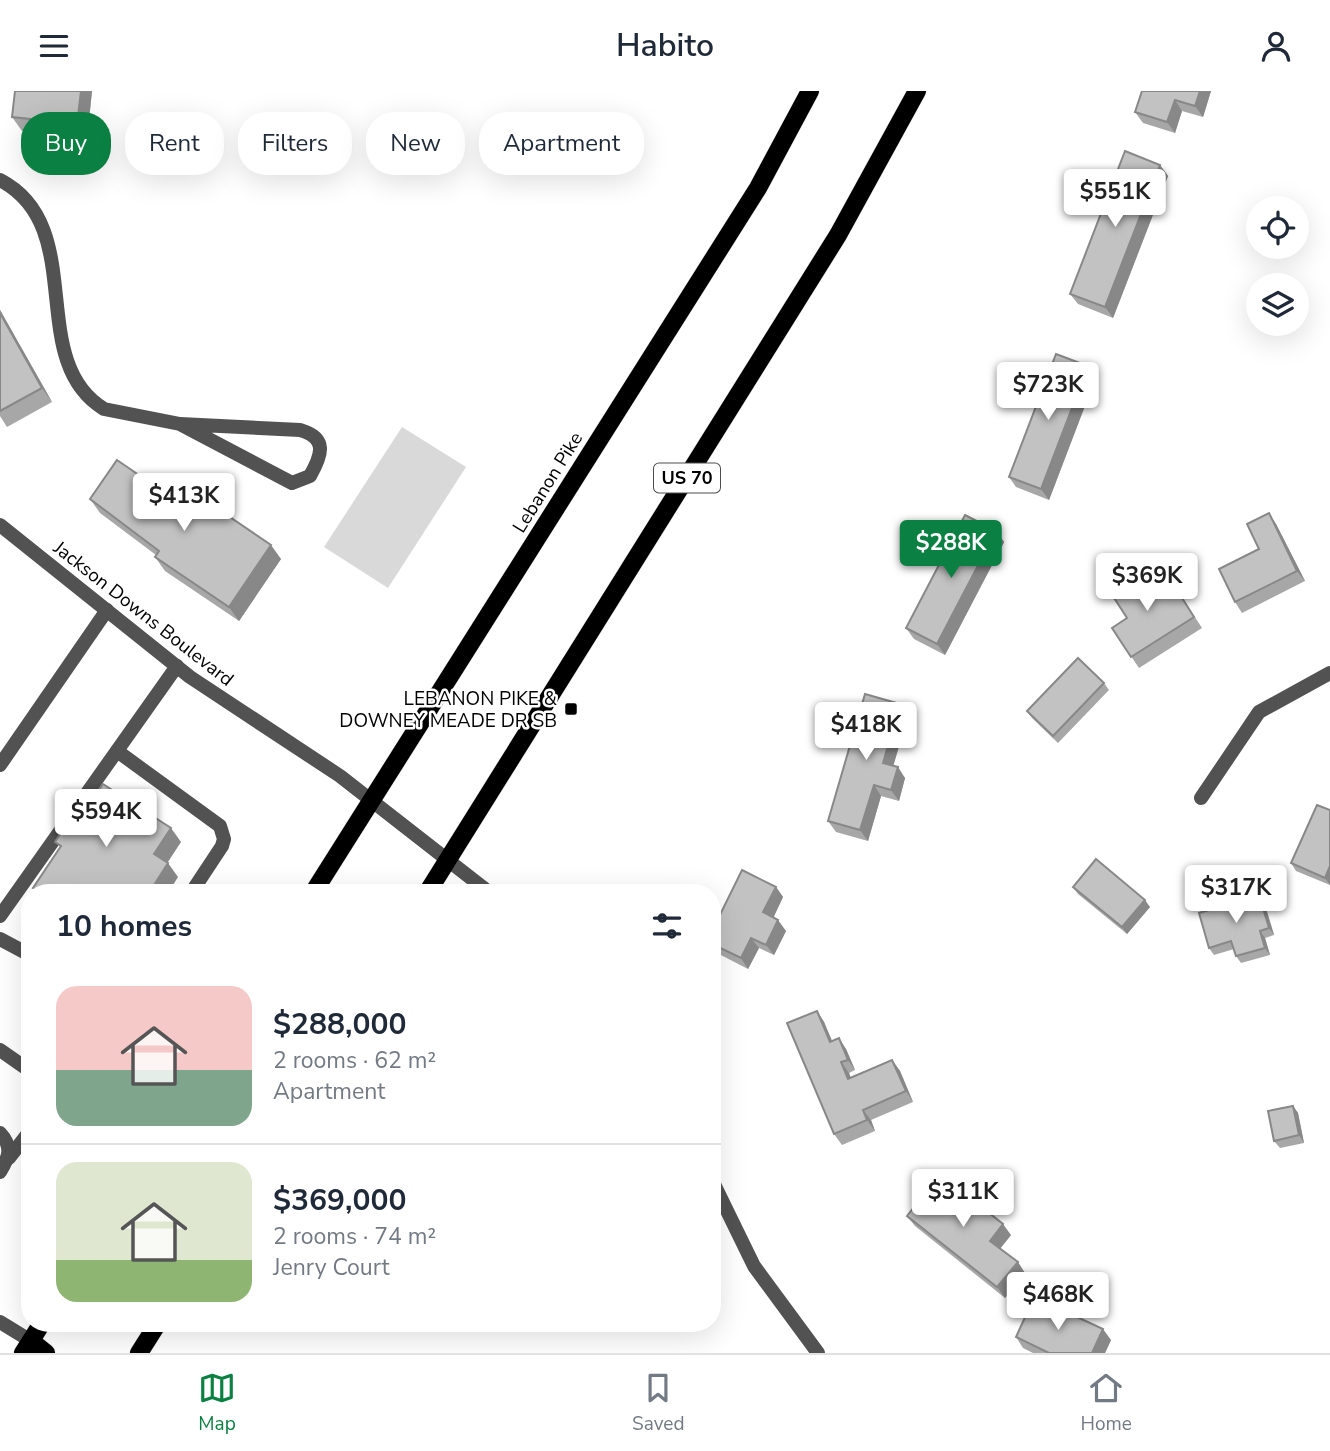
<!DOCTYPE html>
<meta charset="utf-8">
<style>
:root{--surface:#fff;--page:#f2f2f3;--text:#1f2937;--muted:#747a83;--line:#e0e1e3;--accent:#0b8043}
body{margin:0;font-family:"Nunito Sans",sans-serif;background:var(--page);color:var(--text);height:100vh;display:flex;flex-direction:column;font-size:26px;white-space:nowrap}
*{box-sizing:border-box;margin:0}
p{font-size:23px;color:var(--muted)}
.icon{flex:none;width:38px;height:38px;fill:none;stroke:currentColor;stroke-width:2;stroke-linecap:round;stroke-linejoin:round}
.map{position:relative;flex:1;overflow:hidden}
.details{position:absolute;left:21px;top:793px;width:700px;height:448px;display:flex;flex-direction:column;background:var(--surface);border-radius:28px;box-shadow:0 7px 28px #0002}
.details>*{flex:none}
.guide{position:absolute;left:21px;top:21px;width:700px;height:63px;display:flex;gap:14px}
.fabs{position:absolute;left:1246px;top:105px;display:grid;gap:14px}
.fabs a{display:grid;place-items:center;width:63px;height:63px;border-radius:50%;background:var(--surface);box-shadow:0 7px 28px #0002;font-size:35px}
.price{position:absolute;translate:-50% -60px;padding:0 16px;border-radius:7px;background:#fff;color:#222;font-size:23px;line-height:46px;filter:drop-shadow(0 2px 4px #0008)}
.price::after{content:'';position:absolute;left:50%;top:42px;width:21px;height:16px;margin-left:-10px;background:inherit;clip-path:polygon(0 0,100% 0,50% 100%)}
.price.on{background:var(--accent);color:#fff}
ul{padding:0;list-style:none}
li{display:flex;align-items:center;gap:21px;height:175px;padding:0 35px}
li+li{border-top:2px solid var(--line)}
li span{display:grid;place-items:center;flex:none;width:196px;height:140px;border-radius:21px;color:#555}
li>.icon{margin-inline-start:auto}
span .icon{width:84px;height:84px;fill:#fffc;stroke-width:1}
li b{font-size:30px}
h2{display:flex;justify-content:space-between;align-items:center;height:84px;padding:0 35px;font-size:30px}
.pill{padding:0 24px;border-radius:28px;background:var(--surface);box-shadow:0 7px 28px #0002;font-size:24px;line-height:63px}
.pill.on{background:var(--accent);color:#fff}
header{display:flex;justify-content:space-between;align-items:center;height:91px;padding:0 35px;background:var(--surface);font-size:32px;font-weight:600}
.tab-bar{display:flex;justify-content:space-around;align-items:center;height:98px;border-top:2px solid var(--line);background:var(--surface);font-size:19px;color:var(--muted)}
.tab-bar a{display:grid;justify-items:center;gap:4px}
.tab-bar .on{color:var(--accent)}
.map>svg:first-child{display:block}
.green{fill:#d9d9d9}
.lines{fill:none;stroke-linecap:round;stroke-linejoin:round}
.primary-casing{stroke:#dbdbdb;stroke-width:19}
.service{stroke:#525252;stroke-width:14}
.minor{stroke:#525252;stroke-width:14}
.primary{stroke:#000;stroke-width:18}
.wall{fill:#a7a7a7}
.shaded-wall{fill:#888}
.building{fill:#c2c2c2;stroke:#888;stroke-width:2}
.poi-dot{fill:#000;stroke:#fff;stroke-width:2.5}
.labels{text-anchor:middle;stroke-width:5;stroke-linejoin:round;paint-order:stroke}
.shield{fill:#fff;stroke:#4c4c4c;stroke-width:2}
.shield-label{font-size:18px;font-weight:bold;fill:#000}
.street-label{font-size:19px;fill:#000;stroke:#fff}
.poi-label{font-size:19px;fill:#000;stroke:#fff;text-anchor:end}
</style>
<header><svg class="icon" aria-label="menu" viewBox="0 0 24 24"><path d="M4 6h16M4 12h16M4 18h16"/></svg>Habito<svg class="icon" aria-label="person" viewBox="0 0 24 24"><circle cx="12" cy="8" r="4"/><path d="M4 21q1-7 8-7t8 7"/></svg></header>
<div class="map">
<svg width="1330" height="1262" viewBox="0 0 1330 1262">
<rect width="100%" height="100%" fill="#fff"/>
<polygon class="green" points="402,336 466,376 388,497 324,456"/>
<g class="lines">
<defs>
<g id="primary">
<polyline points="313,802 758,97 810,0"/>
<polyline points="427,802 838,144 917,0"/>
<polyline points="31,1250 46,1262"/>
<polyline points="23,1262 42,1232"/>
<polyline points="139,1262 158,1232"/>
</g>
</defs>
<use href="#primary" class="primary-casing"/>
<g class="service">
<polyline points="117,660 220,735 224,748 222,755 191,802"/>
<polyline points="0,674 107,519"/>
<polyline points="0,825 177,575"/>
<polyline points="0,848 30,864"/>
<polyline points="0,959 30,980"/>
<path d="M 0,1042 C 13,1056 9,1066 0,1081"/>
<polyline points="9,1067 30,1040"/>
<polyline points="0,1231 31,1250"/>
</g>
<g class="minor">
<path d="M 0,89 C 90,136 24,269 104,318 L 180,333 L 300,339 C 328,347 322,364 310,385 L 292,392 L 180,333"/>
<polyline points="0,434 190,586 340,685 490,802"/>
<polyline points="1201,707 1259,621 1330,582"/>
<polyline points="712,1089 754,1175 818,1262"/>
</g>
<use href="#primary" class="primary"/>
</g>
<g class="wall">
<polygon points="92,0 87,48 22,40 12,26"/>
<polygon points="1142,0 1211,0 1203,26 1182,20 1175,42 1143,32 1135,21"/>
<polygon points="1160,74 1168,85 1113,227 1078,213 1070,203"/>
<polygon points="0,219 52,311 7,336 0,325"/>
<polygon points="1096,286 1049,409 1016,396 1009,386"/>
<polygon points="90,408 187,417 281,468 239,530 165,480 155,466 156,464 100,422"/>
<polygon points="1276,433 1305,490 1242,522 1235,511 1259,458"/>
<polygon points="996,440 1004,451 945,564 914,548 906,537"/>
<polygon points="1172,491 1202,537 1139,577 1112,537 1127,527 1152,504"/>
<polygon points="1104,592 1109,599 1058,652 1032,627 1027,620"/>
<polygon points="900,613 908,624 893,675 905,687 899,710 881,705 868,750 836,741 828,730"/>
<polygon points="1330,719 1330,794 1296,780 1291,772"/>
<polygon points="776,796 783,806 773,826 786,840 774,864 759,857 748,878 715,861 712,858 712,840"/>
<polygon points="1073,796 1150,816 1127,843 1078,803"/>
<polygon points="1259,804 1264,811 1274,844 1265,847 1270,864 1241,872 1236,865 1234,858 1214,864 1209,857"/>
<polygon points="817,920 824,931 832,950 846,958 855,979 849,982 850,986 892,969 900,980 913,1011 871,1029 875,1040 842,1054 834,1043"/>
<polygon points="1293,1015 1298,1022 1304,1052 1280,1057 1274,1050"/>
<polygon points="907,1125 1011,1144 1000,1158 1025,1182 1005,1207 915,1135"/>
<polygon points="1055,1223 1111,1249 1105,1262 1033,1262 1023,1257 1016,1246"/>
</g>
<g class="shaded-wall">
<polygon points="81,0 92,0 87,48 77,33"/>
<polygon points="1200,0 1211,0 1203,26 1195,15"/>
<polygon points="1175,9 1182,20 1175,42 1167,31"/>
<polygon points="1160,74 1168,85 1113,227 1105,216"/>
<polygon points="0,219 52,311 42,297 0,222"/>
<polygon points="1088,275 1096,286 1049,409 1041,398"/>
<polygon points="1269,422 1276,433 1305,490 1297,480"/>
<polygon points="996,440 1004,451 945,564 937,553"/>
<polygon points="271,454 281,468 239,530 229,516"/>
<polygon points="900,613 908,624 891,683 883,672"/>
<polygon points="898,676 905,687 899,710 891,699"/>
<polygon points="874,694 881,705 868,750 860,739"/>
<polygon points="171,737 181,751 164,777 154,763"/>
<polygon points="168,772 178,786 168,802 149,802"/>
<polygon points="1330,775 1330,794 1325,787"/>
<polygon points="776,796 783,806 771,832 763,821"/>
<polygon points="1259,804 1264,811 1274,844 1269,837"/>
<polygon points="1145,809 1150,816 1127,843 1122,836"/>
<polygon points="778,829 786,840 774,864 766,854"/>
<polygon points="1260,840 1265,847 1270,864 1265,857"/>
<polygon points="751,847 759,857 748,878 741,867"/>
<polygon points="817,920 824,931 837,962 830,951"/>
<polygon points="839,947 846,958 855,979 848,969"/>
<polygon points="892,969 900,980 913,1011 906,1000"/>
<polygon points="841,971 849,982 855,998 848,988"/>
<polygon points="1293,1015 1298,1022 1304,1052 1299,1044"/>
<polygon points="863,1019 871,1029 875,1040 867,1029"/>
<polygon points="1003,1133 1011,1144 998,1160 990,1150"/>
<polygon points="1018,1171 1025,1182 1005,1207 997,1196"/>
<polygon points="1103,1238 1111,1249 1105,1262 1092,1262"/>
</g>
<g class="building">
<polygon points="15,0 81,0 77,33 12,26"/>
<polygon points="1142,0 1200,0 1195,15 1175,9 1167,31 1135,21"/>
<polygon points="1125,60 1160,74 1105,216 1070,203"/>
<polygon points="0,222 42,297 0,320"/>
<polygon points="1056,263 1088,275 1041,398 1009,386"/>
<polygon points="117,369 187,417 196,403 271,454 229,516 155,466 159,460 90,408"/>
<polygon points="1269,422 1297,480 1235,511 1219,478 1259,458 1247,433"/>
<polygon points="965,424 996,440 937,553 906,537"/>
<polygon points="1136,481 1151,504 1172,491 1194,526 1131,566 1112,537 1127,527 1109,499"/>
<polygon points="1078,567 1104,592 1053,645 1027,620"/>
<polygon points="865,603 900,613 883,672 898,676 891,699 874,694 860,739 828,730"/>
<polygon points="103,693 171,737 154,763 168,772 149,802 41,802 33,797 61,755 55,751 83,707 90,712"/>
<polygon points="1317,714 1330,719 1330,775 1325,787 1291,772"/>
<polygon points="1096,768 1145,809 1122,836 1073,796"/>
<polygon points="742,779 776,796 763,821 778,829 766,854 751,847 741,867 712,853 712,840"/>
<polygon points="1259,804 1269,837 1260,840 1265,857 1236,865 1231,850 1209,857 1199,822"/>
<polygon points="817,920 830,951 839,947 848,969 841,971 848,988 892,969 906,1000 863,1019 867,1029 834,1043 787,932"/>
<polygon points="1293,1015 1299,1044 1274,1050 1268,1020"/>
<polygon points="940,1083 1003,1133 990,1150 1018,1171 997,1196 907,1125"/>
<polygon points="1031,1213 1055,1223 1058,1217 1103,1238 1092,1262 1049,1262 1016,1246"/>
</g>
<rect class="poi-dot" x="564" y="611" width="14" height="14" rx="3.5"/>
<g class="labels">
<rect class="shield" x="654" y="372.5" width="66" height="29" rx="5"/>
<g class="shield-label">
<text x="687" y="393">US 70</text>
</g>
<g class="street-label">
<text transform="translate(547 391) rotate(-58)" y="7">Lebanon Pike</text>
<text transform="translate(144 522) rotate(38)" y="7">Jackson Downs Boulevard</text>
</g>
<g class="poi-label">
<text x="557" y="614">LEBANON PIKE &amp;<tspan x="557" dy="22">DOWNEY MEADE DR SB</tspan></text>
</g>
</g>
</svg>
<div class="fabs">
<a><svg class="icon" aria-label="locate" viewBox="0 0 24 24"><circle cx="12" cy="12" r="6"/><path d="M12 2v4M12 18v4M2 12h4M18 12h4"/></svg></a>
<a><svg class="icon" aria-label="layers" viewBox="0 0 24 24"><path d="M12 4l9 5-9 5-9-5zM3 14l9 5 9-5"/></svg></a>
</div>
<b class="price" style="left:1115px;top:138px">$551K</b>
<b class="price" style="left:1048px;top:331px">$723K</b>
<b class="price" style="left:184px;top:442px">$413K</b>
<b class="price on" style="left:951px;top:489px">$288K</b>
<b class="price" style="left:1147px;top:522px">$369K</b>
<b class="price" style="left:866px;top:671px">$418K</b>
<b class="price" style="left:106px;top:758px">$594K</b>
<b class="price" style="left:1236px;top:834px">$317K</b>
<b class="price" style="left:963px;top:1138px">$311K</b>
<b class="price" style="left:1058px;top:1241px">$468K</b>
<div class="guide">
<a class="pill on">Buy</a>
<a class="pill">Rent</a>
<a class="pill">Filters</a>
<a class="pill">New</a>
<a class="pill">Apartment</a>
</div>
<section class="details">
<h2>10 homes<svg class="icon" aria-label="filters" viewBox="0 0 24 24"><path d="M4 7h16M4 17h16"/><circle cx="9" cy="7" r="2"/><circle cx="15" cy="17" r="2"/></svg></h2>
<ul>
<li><span style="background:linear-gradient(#f6c9c9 60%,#7fa58c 0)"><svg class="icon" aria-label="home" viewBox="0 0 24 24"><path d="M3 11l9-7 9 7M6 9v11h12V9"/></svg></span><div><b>$288,000</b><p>2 rooms · 62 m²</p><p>Apartment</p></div></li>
<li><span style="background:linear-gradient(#dfe7d0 70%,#8fb573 0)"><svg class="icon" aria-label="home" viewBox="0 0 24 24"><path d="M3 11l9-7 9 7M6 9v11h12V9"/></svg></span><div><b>$369,000</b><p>2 rooms · 74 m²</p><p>Jenry Court</p></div></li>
</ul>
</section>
</div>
<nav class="tab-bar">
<a class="on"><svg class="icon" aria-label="map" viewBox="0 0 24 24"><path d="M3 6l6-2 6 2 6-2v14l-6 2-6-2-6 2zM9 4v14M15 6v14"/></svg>Map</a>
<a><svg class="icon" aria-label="saved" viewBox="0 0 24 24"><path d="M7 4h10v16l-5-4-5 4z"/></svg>Saved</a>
<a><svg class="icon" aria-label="home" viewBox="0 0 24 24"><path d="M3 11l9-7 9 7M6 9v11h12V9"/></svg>Home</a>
</nav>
